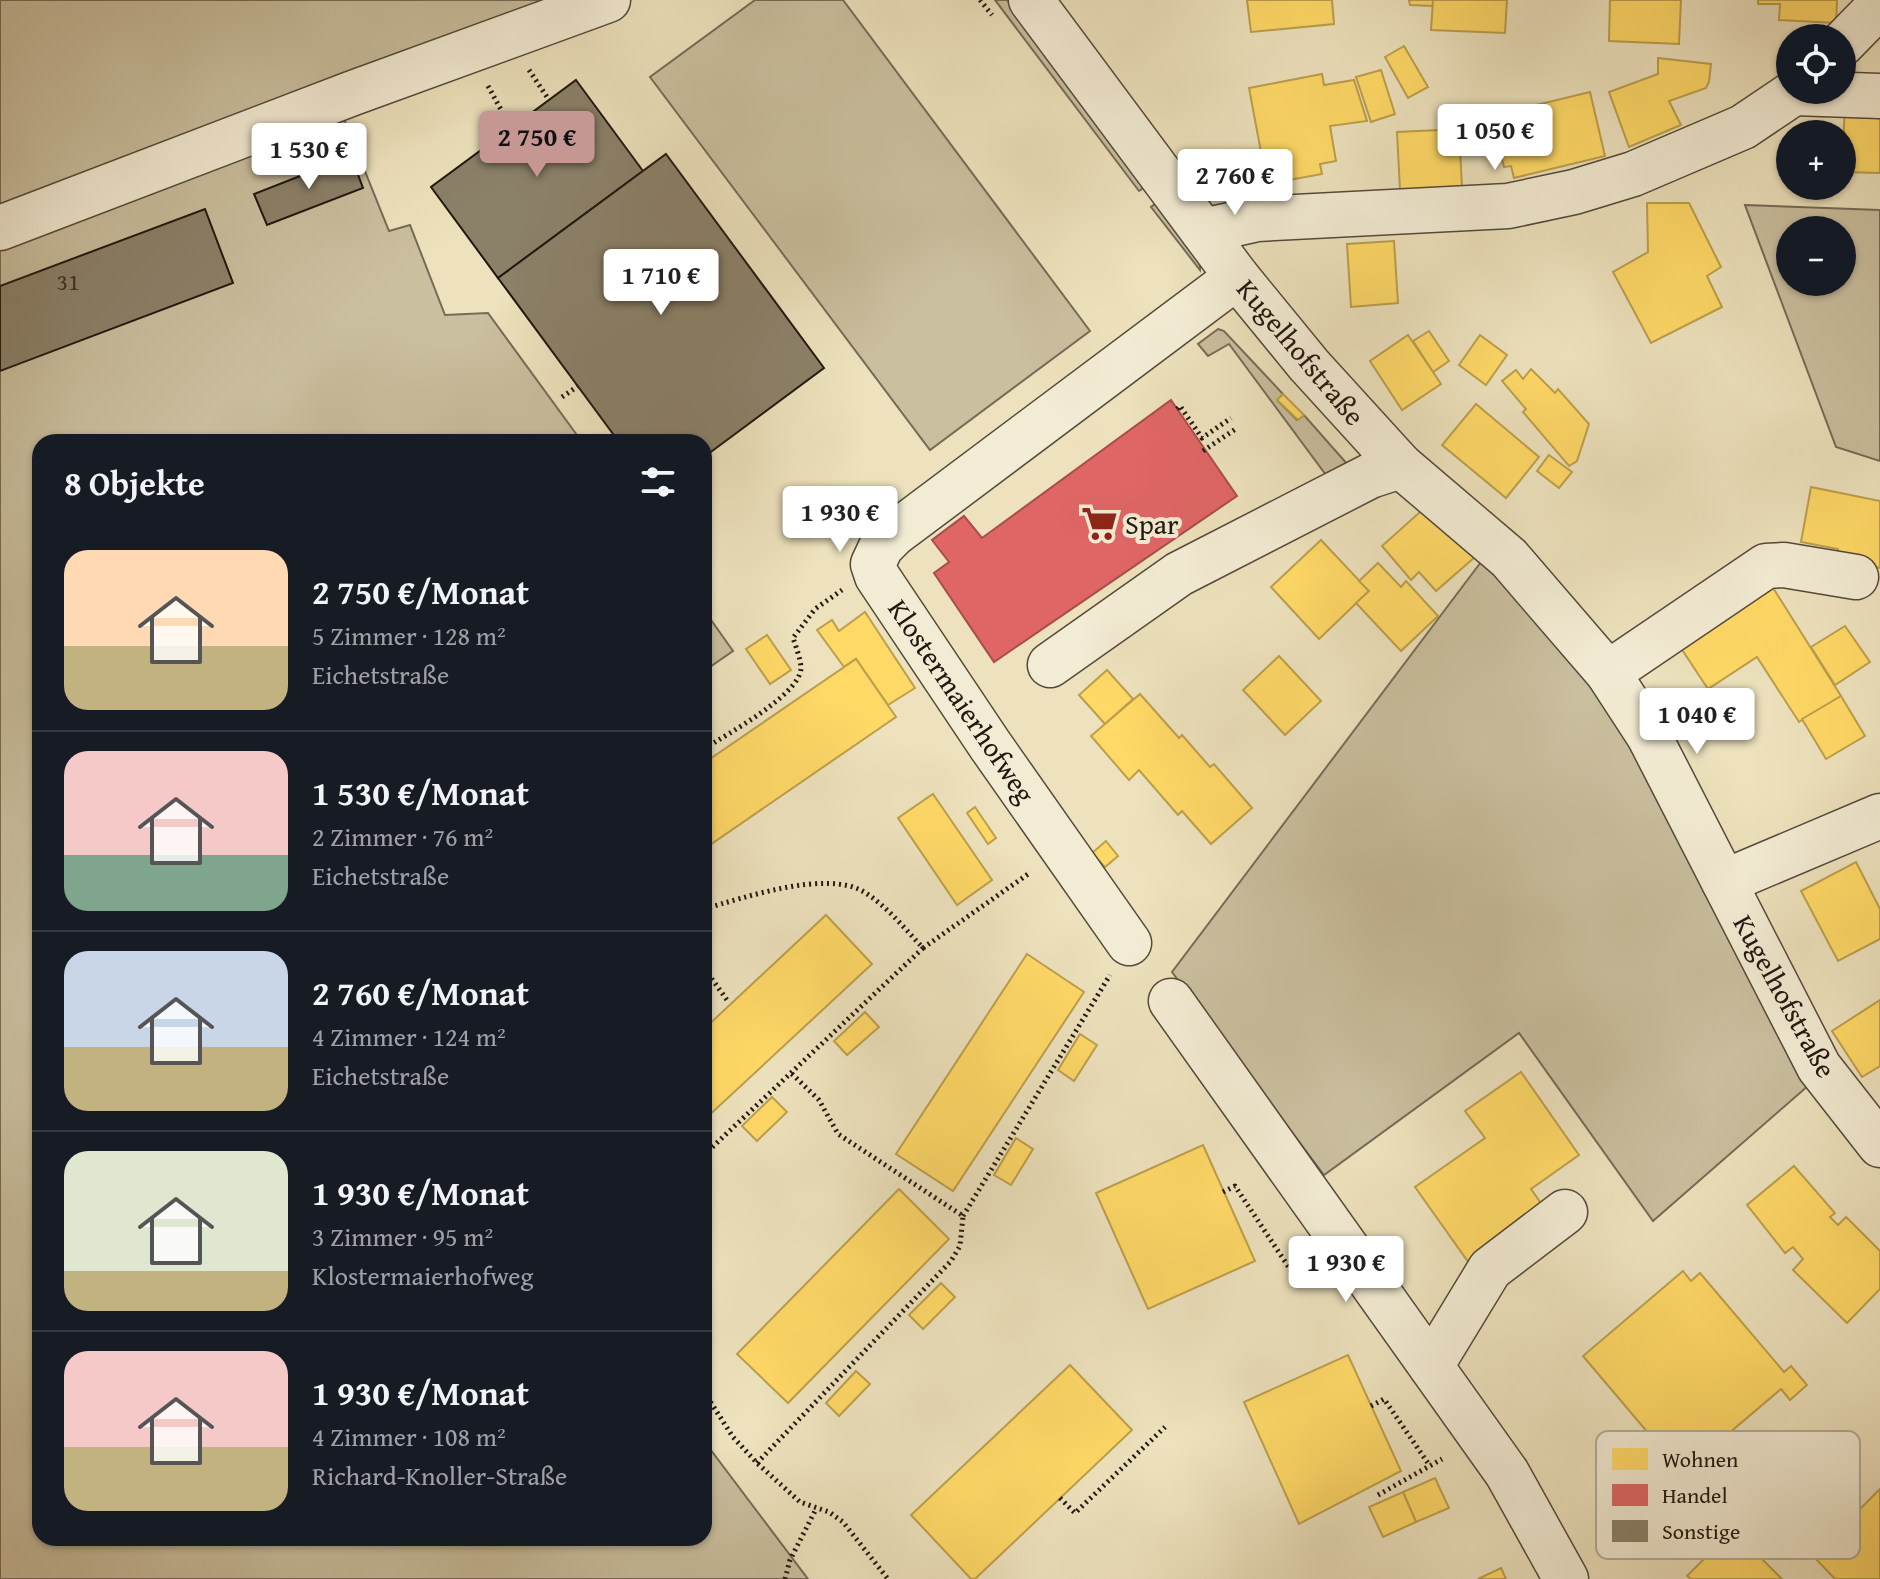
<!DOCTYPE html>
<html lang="de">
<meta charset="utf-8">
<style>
:root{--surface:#171b24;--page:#242831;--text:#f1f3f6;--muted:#9ea1a6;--line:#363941;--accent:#c59692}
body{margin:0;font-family:"Gentium Book Plus",serif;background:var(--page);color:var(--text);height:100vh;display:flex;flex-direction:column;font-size:30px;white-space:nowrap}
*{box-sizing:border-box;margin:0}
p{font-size:26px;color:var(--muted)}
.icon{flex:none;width:44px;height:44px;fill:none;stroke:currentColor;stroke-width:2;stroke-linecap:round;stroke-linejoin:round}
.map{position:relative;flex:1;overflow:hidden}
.details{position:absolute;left:32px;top:434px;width:680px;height:1112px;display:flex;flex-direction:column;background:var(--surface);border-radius:24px;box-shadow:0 2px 6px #0004}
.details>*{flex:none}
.controls{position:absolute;left:1776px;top:24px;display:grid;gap:16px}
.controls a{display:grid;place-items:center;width:80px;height:80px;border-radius:50%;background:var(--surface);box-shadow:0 2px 6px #0004;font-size:40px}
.price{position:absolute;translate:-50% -68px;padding:0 18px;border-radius:8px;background:#fff;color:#222;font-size:26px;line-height:52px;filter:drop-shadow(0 2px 4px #0008)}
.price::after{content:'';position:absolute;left:50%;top:48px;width:24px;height:18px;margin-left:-12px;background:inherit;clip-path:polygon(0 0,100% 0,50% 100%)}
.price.on{background:var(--accent);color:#111}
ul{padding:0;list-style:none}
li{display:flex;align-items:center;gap:24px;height:200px;padding:0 32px}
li+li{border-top:2px solid var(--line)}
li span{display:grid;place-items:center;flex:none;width:224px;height:160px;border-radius:24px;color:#555}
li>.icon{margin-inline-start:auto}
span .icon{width:96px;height:96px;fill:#fffc;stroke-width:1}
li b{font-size:34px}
h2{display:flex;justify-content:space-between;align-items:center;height:96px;padding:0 32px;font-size:34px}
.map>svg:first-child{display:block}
.green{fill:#cabf9f;stroke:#766b57;stroke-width:2;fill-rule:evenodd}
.homes{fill:#ffd966;stroke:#bc9f4c;stroke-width:2}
.shops{fill:#e06666;stroke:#a74e4c;stroke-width:2}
.building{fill:#8b8169;stroke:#21170f;stroke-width:2}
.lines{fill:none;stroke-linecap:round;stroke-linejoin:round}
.minor-casing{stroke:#544a3a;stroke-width:47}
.path{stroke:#21170f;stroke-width:5;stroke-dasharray:2 4;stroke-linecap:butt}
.minor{stroke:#f3ecd4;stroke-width:44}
.labels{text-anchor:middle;stroke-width:8;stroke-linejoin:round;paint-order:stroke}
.number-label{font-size:24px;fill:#3c3226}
.street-label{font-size:28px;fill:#21170f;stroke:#f3ecd4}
.poi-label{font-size:28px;fill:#21170f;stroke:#f3ecd4;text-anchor:start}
.key{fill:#f3ecd4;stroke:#b4ac99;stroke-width:2}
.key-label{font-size:22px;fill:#21170f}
</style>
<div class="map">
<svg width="1880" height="1579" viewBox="0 0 1880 1579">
<rect width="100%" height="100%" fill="#ede2bd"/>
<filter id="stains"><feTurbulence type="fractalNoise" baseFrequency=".0025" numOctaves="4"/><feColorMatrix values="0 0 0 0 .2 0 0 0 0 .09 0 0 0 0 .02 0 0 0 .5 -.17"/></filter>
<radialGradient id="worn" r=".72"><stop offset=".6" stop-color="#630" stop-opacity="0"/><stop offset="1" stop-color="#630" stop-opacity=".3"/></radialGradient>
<g class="green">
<polygon points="0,0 575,0 0,218"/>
<polygon points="755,0 843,0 1090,331 930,450 650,77"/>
<polygon points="995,0 1007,0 1148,185 1139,191"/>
<polygon points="342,114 389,231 410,225 445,315 488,313 582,442 40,442 40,1538 704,1538 704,1441 808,1579 0,1579 0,245"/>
<path d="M 1159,201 C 1173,220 1202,246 1200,270 L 1151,207 Z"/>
<path d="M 1745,205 L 1880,210 L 1880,461 L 1836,447 ZM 1790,230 L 1842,230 L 1842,282 L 1790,282 Z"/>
<polygon points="1218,329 1224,331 1283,394 1278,401 1297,420 1304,415 1348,465 1326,475 1229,344 1208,356 1198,344"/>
<polygon points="1484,558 1605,701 1648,770 1809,1085 1653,1221 1519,1033 1324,1175 1172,972"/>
<polygon points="704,610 733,651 704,671"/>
</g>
<g class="homes">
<polygon points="1247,0 1332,0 1334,24 1251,32"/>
<polygon points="1409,0 1433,0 1433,6 1410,5"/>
<polygon points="1433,0 1507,0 1505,33 1431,30"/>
<polygon points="1610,0 1681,0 1679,44 1609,41"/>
<polygon points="1758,0 1837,0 1836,23 1779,20 1780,4 1758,4"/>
<polygon points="1404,46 1428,87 1408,98 1385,57"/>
<polygon points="1658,58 1711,64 1709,82 1706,88 1669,101 1681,125 1629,147 1609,92 1658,74"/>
<polygon points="1381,70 1395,114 1371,122 1356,77"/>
<polygon points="1322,74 1324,85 1354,80 1367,121 1330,126 1336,161 1320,164 1322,174 1267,184 1249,88"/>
<polygon points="1590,92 1605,156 1514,178 1511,166 1504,167 1491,116"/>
<polygon points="1845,103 1880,104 1880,173 1842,172"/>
<polygon points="1459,129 1462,187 1400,190 1397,132"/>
<polygon points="1647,203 1689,203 1721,267 1707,276 1722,307 1651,343 1613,272 1648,252"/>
<polygon points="1394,241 1398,303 1351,307 1347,244"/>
<polygon points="1429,331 1449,361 1433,372 1413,341"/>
<polygon points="1408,335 1441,384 1402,410 1370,361"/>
<polygon points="1480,335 1507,355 1486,385 1459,365"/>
<polygon points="1531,369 1555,393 1558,389 1589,424 1577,461 1569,466 1523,412 1526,409 1502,381 1516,370 1523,379"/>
<polygon points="1283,394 1304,415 1298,420 1277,400"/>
<polygon points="1476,404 1539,457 1506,498 1442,445"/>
<polygon points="1549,455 1572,472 1559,488 1537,471"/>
<polygon points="1811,487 1880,501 1880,568 1836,559 1838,549 1801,542"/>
<polygon points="1429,504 1475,557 1436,591 1419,572 1411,580 1382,546"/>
<polygon points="1321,540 1369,591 1319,639 1271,587"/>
<polygon points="1378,563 1401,587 1406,581 1438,616 1401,651 1356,603 1369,591 1359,581"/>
<polygon points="1770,583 1841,696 1799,722 1757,657 1708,689 1677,642"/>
<polygon points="865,612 915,688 888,705 856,659 844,667 817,630 832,620 839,631"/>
<polygon points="1845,626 1870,662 1835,685 1811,647"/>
<polygon points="767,635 791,670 770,684 746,649"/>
<polygon points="1279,656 1321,701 1285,735 1243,690"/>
<polygon points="856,659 896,717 704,849 704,763"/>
<polygon points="1107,670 1133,699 1105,724 1079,695"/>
<polygon points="1140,694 1179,738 1182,735 1210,767 1214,764 1252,808 1211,844 1182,811 1178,815 1139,770 1129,780 1091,736"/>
<polygon points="1841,696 1865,736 1826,759 1802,719"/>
<polygon points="933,794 992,880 957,905 898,818"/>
<polygon points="975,807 996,838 988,844 967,813"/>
<polygon points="1106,841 1118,856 1105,867 1092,853"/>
<polygon points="1856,862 1880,909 1880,939 1838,961 1801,891"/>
<polygon points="826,915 872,964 704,1120 704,1029"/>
<polygon points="1027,954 1084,992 953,1191 896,1154"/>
<polygon points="1880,1000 1880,1066 1862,1077 1832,1031"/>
<polygon points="865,1012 879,1027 847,1055 834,1041"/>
<polygon points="1080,1034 1097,1045 1074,1081 1058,1070"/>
<polygon points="1521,1072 1579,1155 1531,1189 1545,1209 1469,1263 1415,1187 1485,1138 1465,1111"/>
<polygon points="772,1097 787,1112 757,1141 742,1126"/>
<polygon points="1016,1138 1033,1149 1011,1185 994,1175"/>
<polygon points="1203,1145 1255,1261 1148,1309 1096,1193"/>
<polygon points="1794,1166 1835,1213 1830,1217 1838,1225 1846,1217 1880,1251 1880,1289 1847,1323 1793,1270 1803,1259 1793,1247 1785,1253 1747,1205"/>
<polygon points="899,1189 949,1239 788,1403 737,1354"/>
<polygon points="1683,1271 1691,1281 1700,1273 1784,1372 1791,1366 1807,1385 1790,1400 1781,1389 1682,1473 1583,1356"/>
<polygon points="941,1283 955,1297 923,1329 909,1315"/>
<polygon points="1348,1355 1401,1471 1299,1524 1244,1402"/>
<polygon points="1070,1365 1132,1430 975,1579 971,1579 911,1515"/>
<polygon points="856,1371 870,1384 839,1416 826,1403"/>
<polygon points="1435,1478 1449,1508 1416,1522 1403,1492"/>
<polygon points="1880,1489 1880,1579 1835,1579 1813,1556"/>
<polygon points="1403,1492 1416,1522 1383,1537 1369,1507"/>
<polygon points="1733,1530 1782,1579 1691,1579 1687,1576"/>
<polygon points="1501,1568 1506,1579 1478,1579"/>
</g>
<polygon class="shops" points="1171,400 1237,496 994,662 934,573 949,562 932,540 964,516 982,538"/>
<g class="building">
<polygon points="576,80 643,171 498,278 431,187"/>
<polygon points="666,154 824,368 704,457 704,442 619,442 498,278"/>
<polygon points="351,156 363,188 267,225 254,194"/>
<polygon points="205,209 233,283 0,371 0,286"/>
</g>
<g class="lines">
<defs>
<g id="minor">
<polyline points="1031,0 1237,277 1309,365 1401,466 1509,558 1608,673 1649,736 1819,1067 1880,1145"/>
<polyline points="1842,44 1880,5"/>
<polyline points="1794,93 1880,96"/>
<polyline points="0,228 353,93 608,0"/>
<polyline points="1203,231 1257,219 1508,206 1574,192 1633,174 1743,127 1798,90"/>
<polyline points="1050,665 1179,574 1370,476 1401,466"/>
<polyline points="1608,673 1766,566 1784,565 1856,577"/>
<polyline points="1724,882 1880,816"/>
<polyline points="1129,943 990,745 877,576 873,564 881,547 894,534 1237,277"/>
<polyline points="1171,1001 1507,1473 1566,1579"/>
<polyline points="1431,1366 1490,1269 1565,1212"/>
</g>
</defs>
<use href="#minor" class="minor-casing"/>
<g class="path">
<polyline points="980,0 992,15"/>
<polyline points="529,70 549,100"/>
<polyline points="488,86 511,128"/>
<polyline points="562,397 578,386"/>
<polyline points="1177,409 1180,406 1202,438 1231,418"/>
<polyline points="1203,451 1237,428"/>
<path d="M 704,749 C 727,734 798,696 801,669 C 801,660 796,647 793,638 L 815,609 L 842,590"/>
<path d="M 704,909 C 743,898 826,869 864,892 C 887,906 905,929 923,948 L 704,1155"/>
<polyline points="923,948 1031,872"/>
<polyline points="704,950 709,975 727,1000"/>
<polyline points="1223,1192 1235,1186 1294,1275 1307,1265"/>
<polyline points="963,1216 1110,975"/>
<polyline points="704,1392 733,1437 757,1463 800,1502 829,1512 843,1522 888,1579"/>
<polyline points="1371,1406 1384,1399 1430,1466"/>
<polyline points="757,1463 951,1261 960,1246 963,1216 838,1134 819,1100 791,1073"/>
<polyline points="1378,1495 1442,1459"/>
<polyline points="1060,1498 1075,1513 1165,1427"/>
<polyline points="785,1579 790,1560 816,1509"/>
</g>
<use href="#minor" class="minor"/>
</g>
<defs>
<symbol id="supermarket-bare" viewBox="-9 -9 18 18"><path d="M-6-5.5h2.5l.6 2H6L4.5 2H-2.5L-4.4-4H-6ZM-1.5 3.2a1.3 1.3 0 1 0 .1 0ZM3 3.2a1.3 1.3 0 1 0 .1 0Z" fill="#8f2418" stroke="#f3ecd4" stroke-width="2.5" paint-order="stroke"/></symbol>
</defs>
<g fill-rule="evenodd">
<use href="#supermarket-bare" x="1074" y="498" width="51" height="51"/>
</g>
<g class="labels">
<g class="number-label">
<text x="68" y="290">31</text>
</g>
<g class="street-label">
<text transform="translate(1301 352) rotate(50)" y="10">Kugelhofstraße</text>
<text transform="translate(962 701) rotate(56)" y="10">Klostermaierhofweg</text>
<text transform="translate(1785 996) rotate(61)" y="10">Kugelhofstraße</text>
</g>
<g class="poi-label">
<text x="1125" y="534">Spar</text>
</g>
</g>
<rect x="1596" y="1431" width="264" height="128" rx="12" class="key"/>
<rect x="1612" y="1448" width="36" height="22" fill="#ffd966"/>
<rect x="1612" y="1484" width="36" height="22" fill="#e06666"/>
<rect x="1612" y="1520" width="36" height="22" fill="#8b8169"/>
<g class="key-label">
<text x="1662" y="1467">Wohnen</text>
<text x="1662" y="1503">Handel</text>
<text x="1662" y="1539">Sonstige</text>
</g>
<rect width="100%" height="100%" filter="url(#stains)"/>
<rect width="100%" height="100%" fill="url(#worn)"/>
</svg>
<div class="controls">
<a><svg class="icon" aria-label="locate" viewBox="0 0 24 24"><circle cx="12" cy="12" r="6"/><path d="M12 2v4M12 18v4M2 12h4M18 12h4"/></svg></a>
<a>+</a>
<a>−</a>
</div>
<b class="price" style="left:1495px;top:172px">1 050 €</b>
<b class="price on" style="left:537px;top:179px">2 750 €</b>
<b class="price" style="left:309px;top:191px">1 530 €</b>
<b class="price" style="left:1235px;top:217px">2 760 €</b>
<b class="price" style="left:661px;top:317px">1 710 €</b>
<b class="price" style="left:840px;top:554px">1 930 €</b>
<b class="price" style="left:1697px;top:756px">1 040 €</b>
<b class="price" style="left:1346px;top:1304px">1 930 €</b>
<section class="details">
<h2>8 Objekte<svg class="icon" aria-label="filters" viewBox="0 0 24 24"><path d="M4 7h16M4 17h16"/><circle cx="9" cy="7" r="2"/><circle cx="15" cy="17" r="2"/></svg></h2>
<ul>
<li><span style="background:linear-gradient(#ffd9b3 60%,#c2b280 0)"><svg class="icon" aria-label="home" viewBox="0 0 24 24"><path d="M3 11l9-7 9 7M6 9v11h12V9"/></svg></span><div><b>2 750 €/Monat</b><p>5 Zimmer · 128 m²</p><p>Eichetstraße</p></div></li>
<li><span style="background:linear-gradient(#f6c9c9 65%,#7fa58c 0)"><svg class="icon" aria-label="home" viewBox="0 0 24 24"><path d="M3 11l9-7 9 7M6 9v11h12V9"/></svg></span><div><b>1 530 €/Monat</b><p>2 Zimmer · 76 m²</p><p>Eichetstraße</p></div></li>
<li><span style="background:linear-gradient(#c9d6e8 60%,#c2b280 0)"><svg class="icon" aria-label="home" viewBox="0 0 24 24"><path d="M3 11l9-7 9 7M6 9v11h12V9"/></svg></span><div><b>2 760 €/Monat</b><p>4 Zimmer · 124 m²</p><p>Eichetstraße</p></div></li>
<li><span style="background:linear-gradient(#dfe7d0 75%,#c2b280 0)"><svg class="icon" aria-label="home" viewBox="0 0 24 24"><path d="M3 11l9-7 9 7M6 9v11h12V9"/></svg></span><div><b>1 930 €/Monat</b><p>3 Zimmer · 95 m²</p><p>Klostermaierhofweg</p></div></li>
<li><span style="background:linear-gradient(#f6c9c9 60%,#c2b280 0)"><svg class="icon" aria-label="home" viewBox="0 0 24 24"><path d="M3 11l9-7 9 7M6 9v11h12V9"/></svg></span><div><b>1 930 €/Monat</b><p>4 Zimmer · 108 m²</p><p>Richard-Knoller-Straße</p></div></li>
</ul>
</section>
</div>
